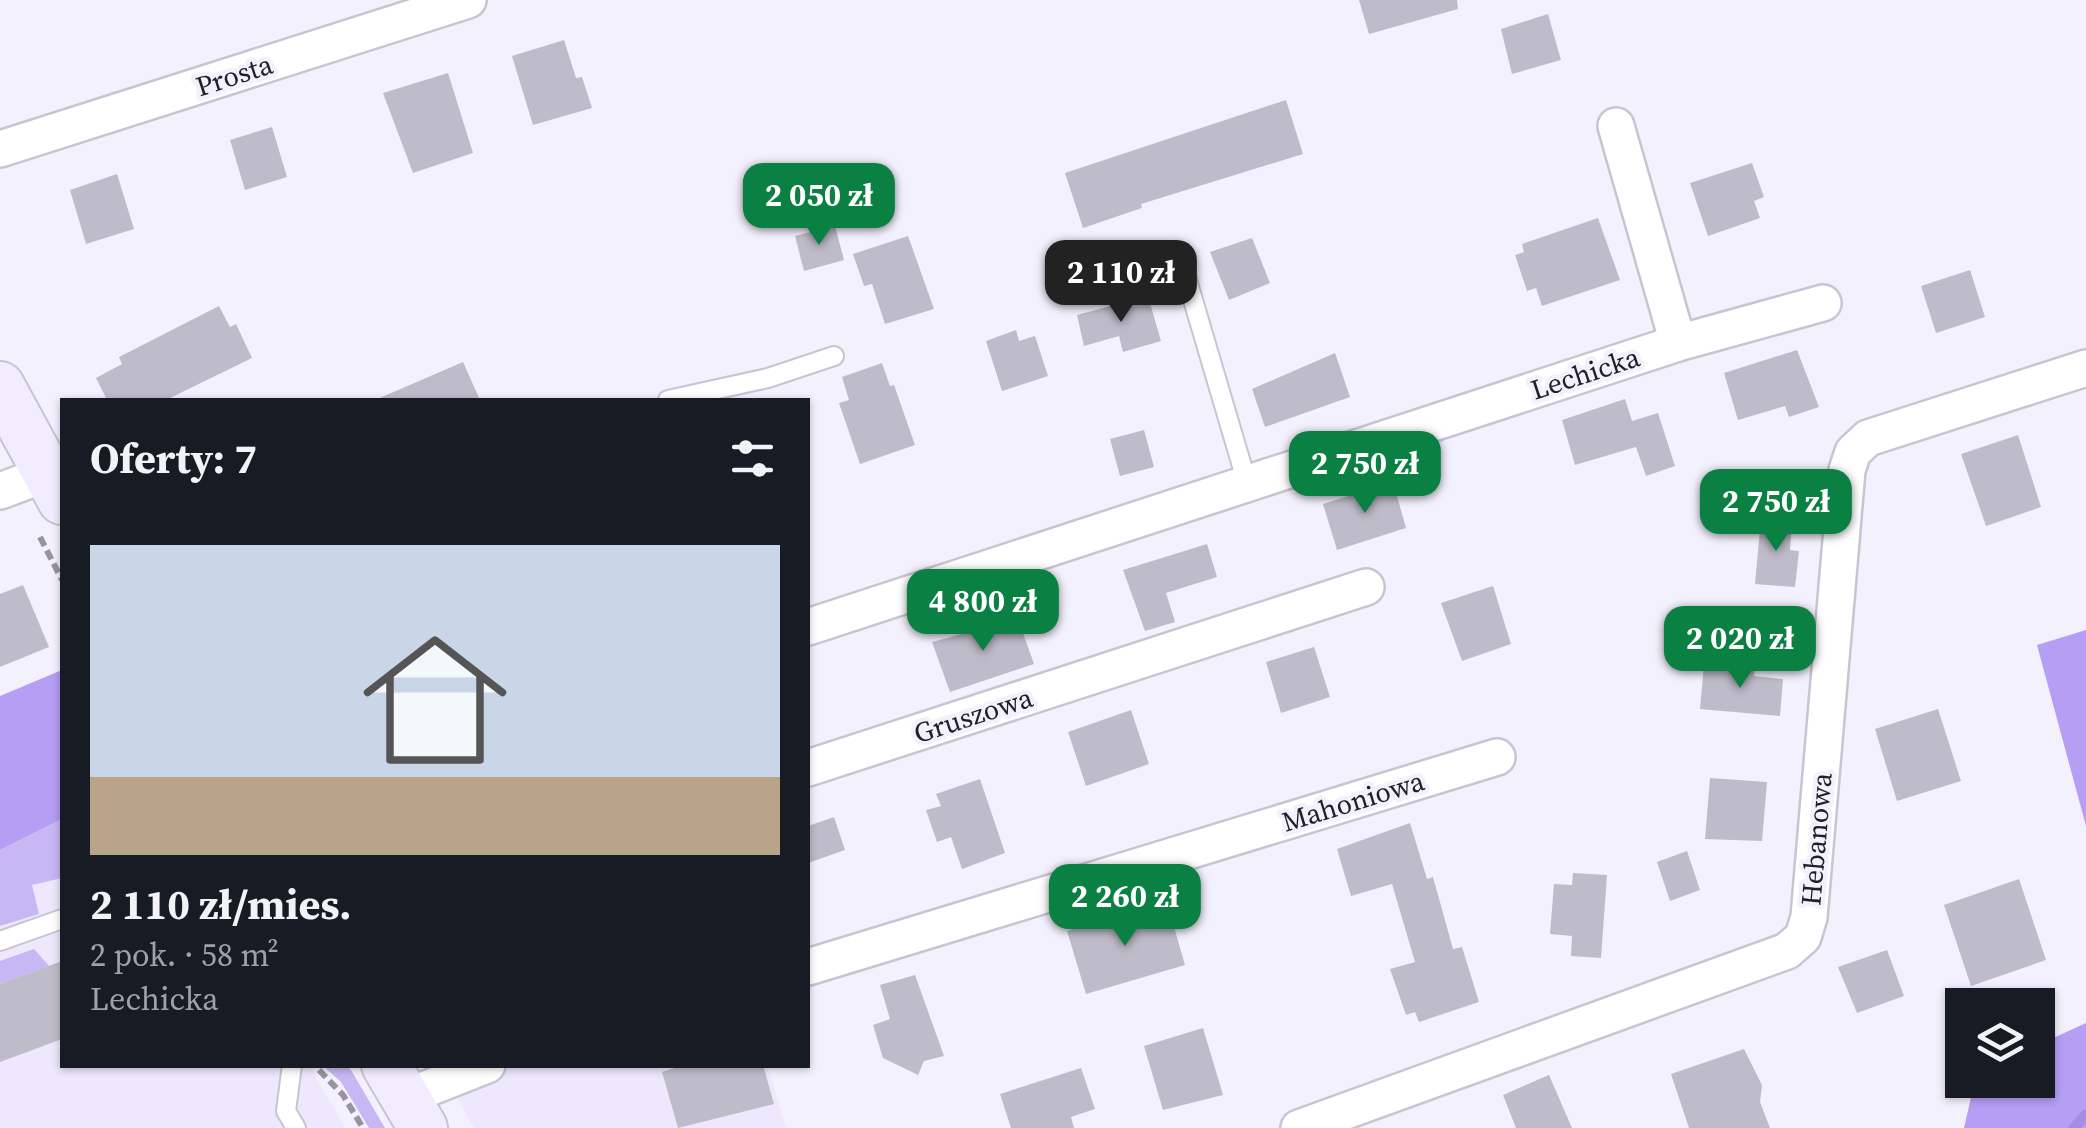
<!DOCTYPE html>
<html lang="pl">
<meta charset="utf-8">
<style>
:root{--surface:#171b24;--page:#242831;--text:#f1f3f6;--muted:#9ea1a6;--accent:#0b8043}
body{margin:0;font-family:"Source Serif 4",serif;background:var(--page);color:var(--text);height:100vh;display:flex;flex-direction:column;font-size:38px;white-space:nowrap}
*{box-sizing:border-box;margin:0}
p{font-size:32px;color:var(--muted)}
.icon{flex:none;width:55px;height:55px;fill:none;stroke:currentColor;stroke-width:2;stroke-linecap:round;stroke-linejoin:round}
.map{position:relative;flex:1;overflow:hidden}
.sheet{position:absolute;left:60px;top:398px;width:750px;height:670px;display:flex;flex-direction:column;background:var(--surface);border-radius:0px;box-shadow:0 2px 8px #0004}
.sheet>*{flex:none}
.controls{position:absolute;left:1945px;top:988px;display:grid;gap:20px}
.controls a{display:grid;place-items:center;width:110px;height:110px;border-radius:0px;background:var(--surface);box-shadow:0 2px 8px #0004;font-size:50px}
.price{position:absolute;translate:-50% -85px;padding:0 22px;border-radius:20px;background:var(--accent);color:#fff;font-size:32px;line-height:65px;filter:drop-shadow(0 2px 5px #0008)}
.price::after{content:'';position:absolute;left:50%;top:60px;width:30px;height:22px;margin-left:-15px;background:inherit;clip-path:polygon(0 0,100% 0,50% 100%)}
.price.active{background:#222;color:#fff}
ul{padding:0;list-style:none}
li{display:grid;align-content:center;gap:20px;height:530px;padding:0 30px}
li span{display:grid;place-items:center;height:310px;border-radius:0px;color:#555}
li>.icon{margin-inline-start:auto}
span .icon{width:180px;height:180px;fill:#fffc;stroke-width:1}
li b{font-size:42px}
h2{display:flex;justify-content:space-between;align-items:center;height:120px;padding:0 30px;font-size:42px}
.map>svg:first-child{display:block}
.built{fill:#ede8fd}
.green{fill:#c7b8f4}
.forest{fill:#b59ef4}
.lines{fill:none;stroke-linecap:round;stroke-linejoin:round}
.stream{stroke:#a58ee2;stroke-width:11}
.building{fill:#bfbcc9}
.service-casing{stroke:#c8c5d2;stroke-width:22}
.minor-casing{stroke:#c8c5d2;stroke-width:40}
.secondary-casing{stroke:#c8c5d2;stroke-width:52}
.path{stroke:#97949e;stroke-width:6;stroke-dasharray:10 5;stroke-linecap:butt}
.service{stroke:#fff;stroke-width:18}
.minor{stroke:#fff;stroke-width:35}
.secondary{stroke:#f1ecff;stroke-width:48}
.labels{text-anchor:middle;stroke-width:9;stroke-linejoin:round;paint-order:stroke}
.street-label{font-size:28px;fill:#201f24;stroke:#f4f1fe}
</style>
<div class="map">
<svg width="2086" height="1128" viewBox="0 0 2086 1128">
<rect width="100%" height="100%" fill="#f4f1fe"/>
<g class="built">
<polygon points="62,819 62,1065 309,1065 345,1128 0,1128 0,850"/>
<polygon points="508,1065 767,1065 786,1128 474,1128 453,1091 462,1081"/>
</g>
<g class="green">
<polygon points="62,819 62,878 32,885 39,914 0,926 0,850"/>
<polygon points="34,949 49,966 0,984 0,961"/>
<polygon points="322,1065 348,1065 385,1128 369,1128 341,1082"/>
</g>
<g class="forest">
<polygon points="2086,630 2086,826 2037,645"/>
<polygon points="62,670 62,819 0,850 0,696"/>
<polygon points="2086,1023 2086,1128 1964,1128 1975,1080 2038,1080 2038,1045"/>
</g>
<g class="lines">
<polyline class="stream" points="2074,1128 2086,1115"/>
</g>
<g class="building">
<polygon points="1359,0 1457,0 1458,9 1369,34"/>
<polygon points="1548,14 1561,60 1512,74 1501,29"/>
<polygon points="564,40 576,78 582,77 592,108 533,125 512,56"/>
<polygon points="448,73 473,153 413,173 383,93"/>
<polygon points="1286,100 1303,154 1141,204 1142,208 1083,228 1065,173"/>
<polygon points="272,127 287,177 245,190 230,140"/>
<polygon points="1752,163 1764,197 1754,201 1760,218 1708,236 1690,183"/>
<polygon points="117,174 134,229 86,244 70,190"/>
<polygon points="1598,218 1620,280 1542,306 1536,288 1527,291 1515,255 1524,252 1522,244"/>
<polygon points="835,226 844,260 804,271 795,236"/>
<polygon points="908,236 934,309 885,324 872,284 864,286 853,254"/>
<polygon points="1252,238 1270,283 1229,300 1210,252"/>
<polygon points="1970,270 1985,317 1936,333 1921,286"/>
<polygon points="1148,296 1161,341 1123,352 1119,336 1084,346 1077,315"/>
<polygon points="219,306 230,327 236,324 252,358 166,400 107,400 96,378 122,364 119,357"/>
<polygon points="1016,330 1019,341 1035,336 1048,376 1002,391 986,341"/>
<polygon points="1797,350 1819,407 1789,417 1785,406 1738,420 1724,373"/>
<polygon points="1335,353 1350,397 1265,427 1252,389"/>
<polygon points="463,362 480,400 375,400"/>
<polygon points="882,363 890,386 894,385 915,445 860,464 839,403 849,400 842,377"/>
<polygon points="1625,399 1632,421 1658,413 1675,466 1646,476 1636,447 1575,465 1562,420"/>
<polygon points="1144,430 1154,467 1120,476 1110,439"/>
<polygon points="2018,435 2041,507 1986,526 1961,454"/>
<polygon points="1393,482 1406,528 1337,550 1323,504"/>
<polygon points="1761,518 1792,520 1790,550 1799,551 1795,587 1755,584"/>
<polygon points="1207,544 1217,577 1166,593 1175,622 1145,631 1123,570"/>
<polygon points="23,585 49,647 0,667 0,594"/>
<polygon points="1493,586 1511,644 1462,661 1441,603"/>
<polygon points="1018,619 1034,664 950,692 932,642"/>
<polygon points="1314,647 1330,697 1281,713 1266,662"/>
<polygon points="1704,664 1755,668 1754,676 1783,679 1780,716 1700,709"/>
<polygon points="1938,709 1961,781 1897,801 1875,729"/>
<polygon points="1131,710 1149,764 1086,786 1068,732"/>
<polygon points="1710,778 1767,782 1762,841 1705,839"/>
<polygon points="980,779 1005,853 962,869 951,837 937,842 926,810 941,806 936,794"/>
<polygon points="834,817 845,850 808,863 808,826"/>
<polygon points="1410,823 1427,879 1433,877 1453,949 1462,947 1479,1002 1419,1022 1415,1012 1406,1015 1390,969 1415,962 1392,884 1351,896 1337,849"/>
<polygon points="1687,851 1700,890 1670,901 1657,862"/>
<polygon points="1573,873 1607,875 1601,958 1571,956 1572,936 1550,934 1554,884 1572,885"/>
<polygon points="2019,879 2046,960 1971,986 1944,905"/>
<polygon points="1148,906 1152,918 1170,913 1185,965 1086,994 1067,931"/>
<polygon points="1887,950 1904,996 1857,1013 1838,967"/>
<polygon points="62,961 62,1039 0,1062 0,984"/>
<polygon points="915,975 944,1056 924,1061 918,1075 883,1058 873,1025 890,1019 880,985"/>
<polygon points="1203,1028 1223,1095 1163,1110 1144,1046"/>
<polygon points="1744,1049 1762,1085 1760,1102 1770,1128 1689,1128 1671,1074"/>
<polygon points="684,1065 763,1065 774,1104 678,1128 662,1072"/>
<polygon points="1081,1068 1095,1109 1071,1117 1074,1128 1011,1128 1000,1094"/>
<polygon points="1549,1075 1572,1128 1516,1128 1503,1095"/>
</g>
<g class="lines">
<defs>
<g id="service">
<polyline points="1180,256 1247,483"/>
<polyline points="668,400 768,378 834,356"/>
<polyline points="0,941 62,919"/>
<polyline points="292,1065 286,1111 296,1128"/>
</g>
<g id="minor">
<polyline points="1616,126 1678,343"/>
<polyline points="0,149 468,0"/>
<polyline points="0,491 48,473"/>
<polyline points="808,627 1678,343 1823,303"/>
<polyline points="808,768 1366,587"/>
<polyline points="808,967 1497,757"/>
<polyline points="406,1097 487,1065"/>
<polyline points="1299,1128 1787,951 1803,937 1809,917 1847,470 1853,452 1868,438 2086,368"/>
</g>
<g id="secondary">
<polyline points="0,386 62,500"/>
<polyline points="386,1065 423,1128"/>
</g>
</defs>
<use href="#service" class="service-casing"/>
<use href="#minor" class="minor-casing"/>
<use href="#secondary" class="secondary-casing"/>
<g class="path">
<polyline points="40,537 62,580"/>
<polyline points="319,1070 343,1095 363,1128"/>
</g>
<use href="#service" class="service"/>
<use href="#minor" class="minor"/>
<use href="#secondary" class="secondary"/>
</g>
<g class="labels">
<g class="street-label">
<text transform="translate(234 75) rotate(-18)" y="10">Prosta</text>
<text transform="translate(1585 373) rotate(-18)" y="10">Lechicka</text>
<text transform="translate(973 715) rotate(-18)" y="10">Gruszowa</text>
<text transform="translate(1353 801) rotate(-17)" y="10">Mahoniowa</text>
<text transform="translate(1816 839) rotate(-85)" y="10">Hebanowa</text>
</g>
</g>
</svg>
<div class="controls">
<a><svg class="icon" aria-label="layers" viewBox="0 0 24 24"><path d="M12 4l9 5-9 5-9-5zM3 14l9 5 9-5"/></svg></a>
</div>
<b class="price" style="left:819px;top:248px">2 050 zł</b>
<b class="price active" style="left:1121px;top:325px">2 110 zł</b>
<b class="price" style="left:1365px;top:516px">2 750 zł</b>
<b class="price" style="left:1776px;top:554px">2 750 zł</b>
<b class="price" style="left:983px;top:654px">4 800 zł</b>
<b class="price" style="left:1740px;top:691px">2 020 zł</b>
<b class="price" style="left:1125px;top:949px">2 260 zł</b>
<section class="sheet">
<h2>Oferty: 7<svg class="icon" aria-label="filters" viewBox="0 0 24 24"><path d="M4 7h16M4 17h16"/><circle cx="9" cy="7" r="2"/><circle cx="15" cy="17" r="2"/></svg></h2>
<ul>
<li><span style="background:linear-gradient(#c9d6e8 75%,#b9a48a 0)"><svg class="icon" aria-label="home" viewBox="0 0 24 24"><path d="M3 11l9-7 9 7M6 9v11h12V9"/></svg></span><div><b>2 110 zł/mies.</b><p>2 pok. · 58 m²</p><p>Lechicka</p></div></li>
</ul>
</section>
</div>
